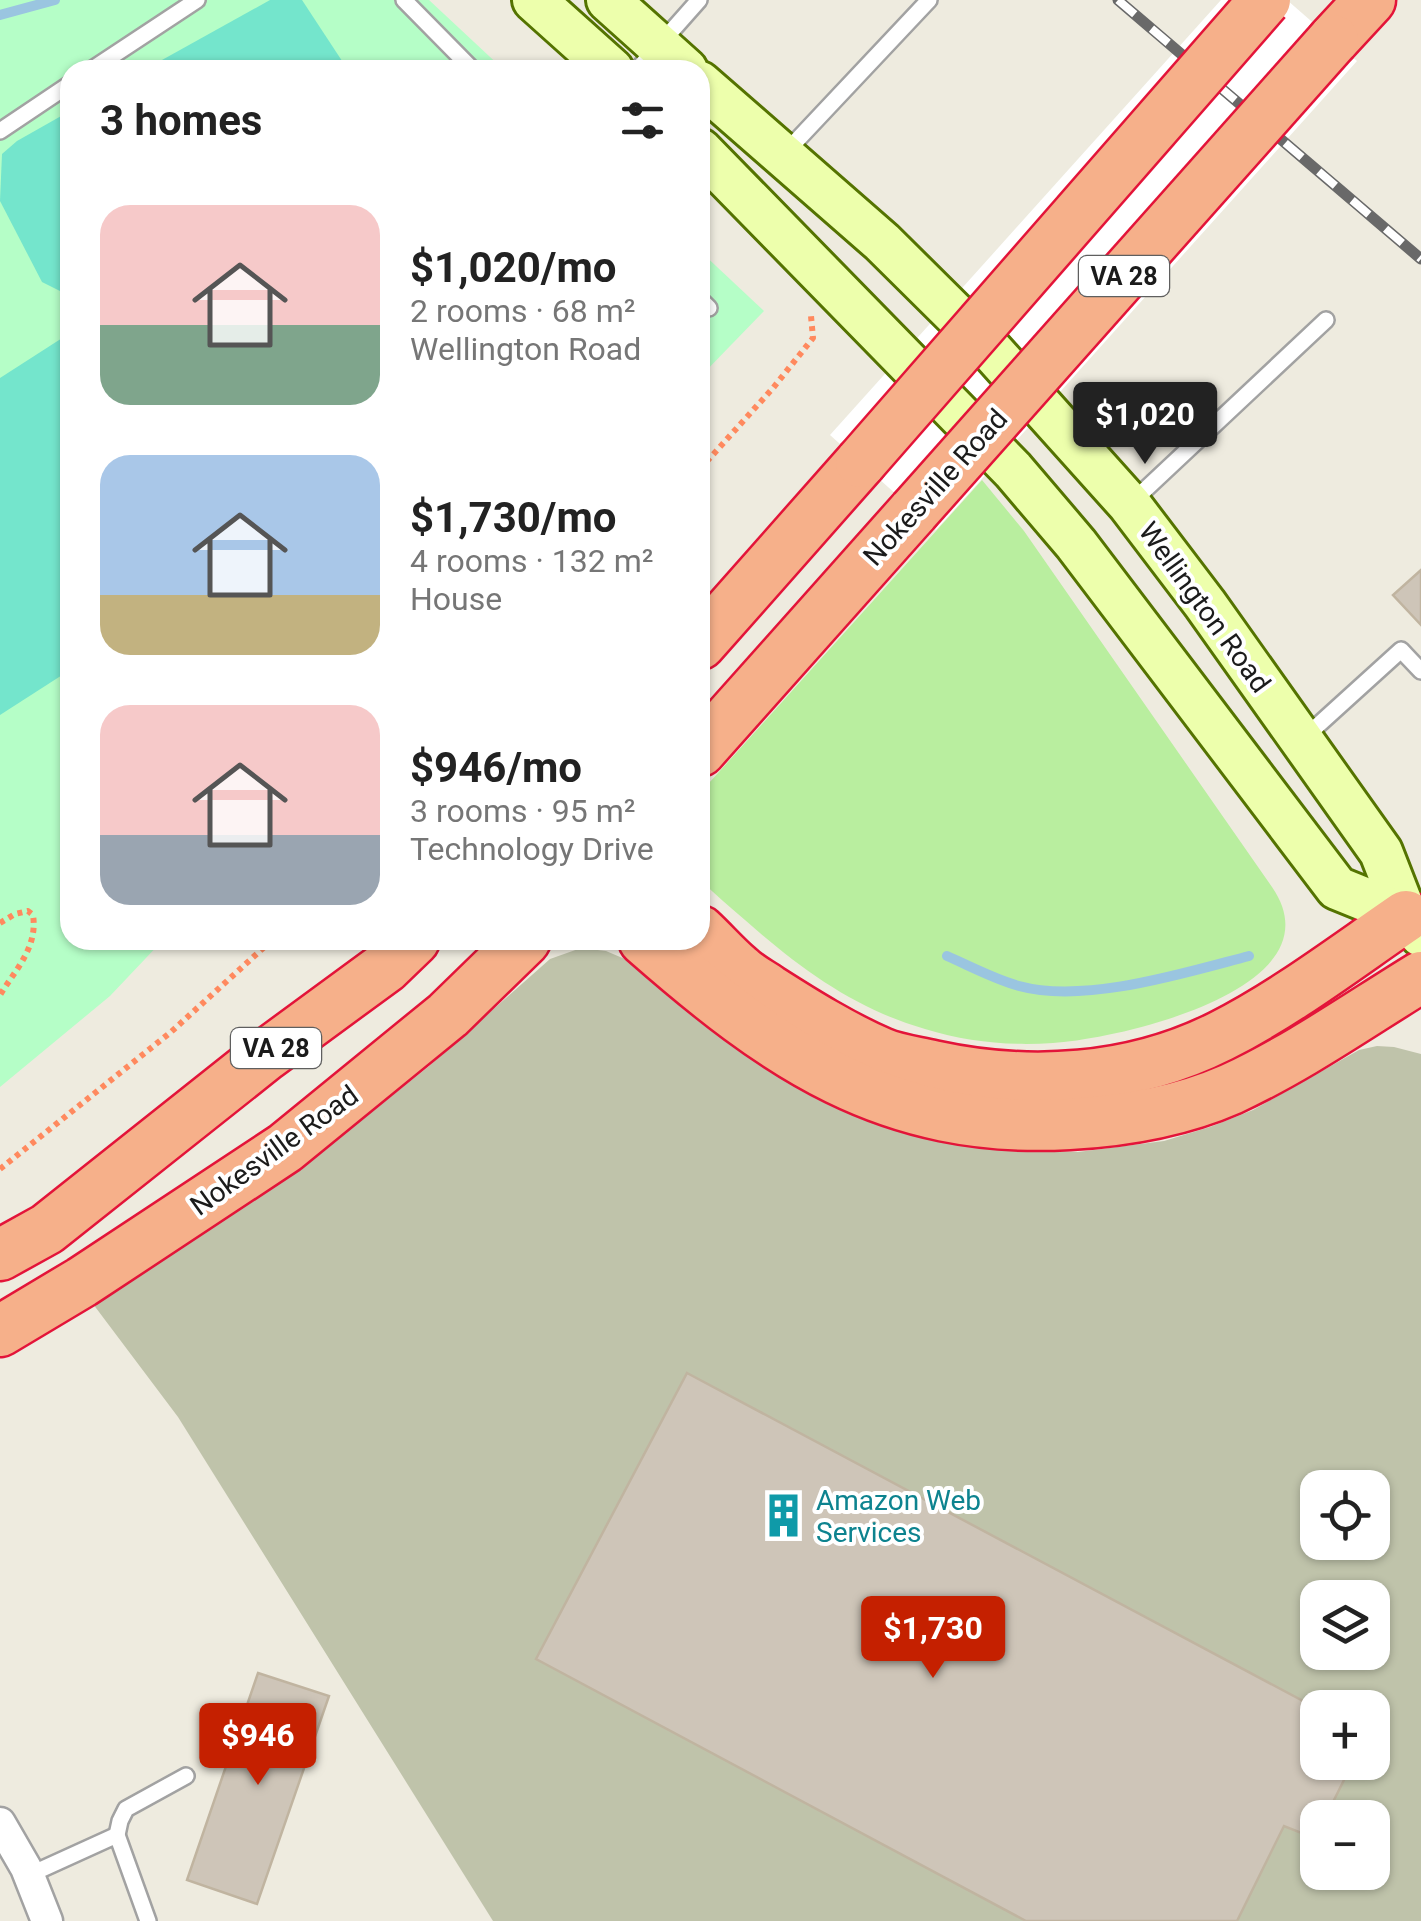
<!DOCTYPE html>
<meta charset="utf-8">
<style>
:root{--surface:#fff;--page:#f2f2f2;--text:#222;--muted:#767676;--accent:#c52000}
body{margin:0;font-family:Roboto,sans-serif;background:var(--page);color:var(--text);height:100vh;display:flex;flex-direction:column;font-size:38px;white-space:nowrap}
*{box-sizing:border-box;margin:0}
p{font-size:32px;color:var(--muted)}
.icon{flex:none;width:55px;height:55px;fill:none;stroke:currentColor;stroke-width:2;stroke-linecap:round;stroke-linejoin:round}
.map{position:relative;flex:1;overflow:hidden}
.details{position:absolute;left:60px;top:60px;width:650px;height:890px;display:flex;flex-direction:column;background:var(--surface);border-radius:30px;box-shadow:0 2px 8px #0004}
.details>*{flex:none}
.controls{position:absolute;left:1300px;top:1470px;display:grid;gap:20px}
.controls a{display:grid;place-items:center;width:90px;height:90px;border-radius:20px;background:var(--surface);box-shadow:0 2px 8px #0004;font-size:50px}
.price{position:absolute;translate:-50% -85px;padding:0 22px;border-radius:10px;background:var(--accent);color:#fff;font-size:32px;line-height:65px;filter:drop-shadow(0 2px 5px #0008)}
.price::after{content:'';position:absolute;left:50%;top:60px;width:30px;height:22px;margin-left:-15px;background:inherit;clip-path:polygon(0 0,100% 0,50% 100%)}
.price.active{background:#222;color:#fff}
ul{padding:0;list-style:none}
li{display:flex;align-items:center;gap:30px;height:250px;padding:0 40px}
li span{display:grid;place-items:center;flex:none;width:280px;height:200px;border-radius:30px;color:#555}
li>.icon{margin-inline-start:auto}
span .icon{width:120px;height:120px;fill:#fffc;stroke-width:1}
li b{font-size:42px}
h2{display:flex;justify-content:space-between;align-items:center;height:120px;padding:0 40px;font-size:42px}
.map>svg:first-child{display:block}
.construction{fill:#bfc3aa;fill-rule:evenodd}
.grass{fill:#b9ee9f}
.park{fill:#b5fec7}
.pitch{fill:#74e5cc}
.pier{fill:#fff}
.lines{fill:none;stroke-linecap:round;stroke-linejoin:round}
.stream{stroke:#9ac5e0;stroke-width:10}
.building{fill:#cec5b8;stroke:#c0b4a0;stroke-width:2.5}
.service-casing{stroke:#a2a2a2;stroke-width:20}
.minor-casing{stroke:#a2a2a2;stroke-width:35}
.secondary-casing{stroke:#547300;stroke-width:48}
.trunk-casing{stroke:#e31439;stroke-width:55}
.path{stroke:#ff895e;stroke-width:6;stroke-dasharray:5 5;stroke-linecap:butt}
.service{stroke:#fff;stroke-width:15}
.minor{stroke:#fff;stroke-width:30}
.secondary{stroke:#edffac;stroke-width:42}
.trunk{stroke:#f6b08a;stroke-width:50}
.rail-casing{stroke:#696969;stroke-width:11}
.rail{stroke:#fff;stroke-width:8;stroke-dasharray:22;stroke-linecap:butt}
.trunk-bridge-casing{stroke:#e31439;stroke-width:55;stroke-linecap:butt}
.trunk-bridge{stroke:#f6b08a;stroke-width:50}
.labels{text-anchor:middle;stroke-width:8;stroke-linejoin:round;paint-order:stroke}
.shield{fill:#fff;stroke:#5f5f5f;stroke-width:2.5}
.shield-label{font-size:25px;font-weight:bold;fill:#1b1b1b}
.street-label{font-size:28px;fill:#1b1b1b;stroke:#fff}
.culture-label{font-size:28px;fill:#0d838f;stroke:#fff;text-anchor:start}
</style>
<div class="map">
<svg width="1421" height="1921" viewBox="0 0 1421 1921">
<rect width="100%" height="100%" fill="#eeebdf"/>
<path class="construction" d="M 581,948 L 606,951 L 632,962 L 785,1076 L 853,1115 L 942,1142 L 979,1148 L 1078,1152 L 1164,1141 L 1210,1127 L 1253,1110 L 1359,1050 L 1377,1046 L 1394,1047 L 1421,1054 L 1421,1921 L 493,1921 L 178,1417 L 84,1292 L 315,1157 L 428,1067 L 550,959 ZM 1318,1488 L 1372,1488 L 1372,1542 L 1318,1542 ZM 1318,1598 L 1372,1598 L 1372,1652 L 1318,1652 ZM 1318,1708 L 1372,1708 L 1372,1762 L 1318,1762 ZM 1318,1818 L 1372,1818 L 1372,1872 L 1318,1872 Z"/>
<path class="grass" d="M 982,480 L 1024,531 L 1272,887 C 1342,989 1118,1039 1053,1043 C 1010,1046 967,1042 925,1029 C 855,1009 799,968 745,920 C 730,907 714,894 700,879 L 700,793 Z"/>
<g class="park">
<polygon points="0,0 429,0 504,70 70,70 70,940 163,940 110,996 0,1087"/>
<polygon points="700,251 764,311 700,377"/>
</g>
<g class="pitch">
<polygon points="270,0 302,0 348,70 144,70"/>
<polygon points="70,111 70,296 42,282 0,201 2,154 17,141"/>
<polygon points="70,333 70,670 0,715 0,378"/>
</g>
<polygon class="pier" points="1221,0 1287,0 1357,61 936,530 830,435"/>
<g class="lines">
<g class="stream">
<polyline points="0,15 55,0"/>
<path d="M 947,956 C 970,966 994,979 1019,986 C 1085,1004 1184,973 1249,956"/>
</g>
</g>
<g class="building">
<polygon points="1421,570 1421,625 1393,595"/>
<polygon points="687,1373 1318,1709 1318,1762 1353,1762 1325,1818 1318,1818 1318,1831 1314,1838 1284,1826 1237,1921 1026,1921 536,1659"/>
<polygon points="258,1673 329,1696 257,1904 187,1880"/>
</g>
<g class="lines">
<defs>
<g id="service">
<polyline points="404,0 473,70"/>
<polyline points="91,70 197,0"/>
<polyline points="637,70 699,0"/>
<polyline points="0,131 70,84"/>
<polyline points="785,153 929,0"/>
<polyline points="700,299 709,308"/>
<polyline points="1132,502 1326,320"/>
<polyline points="1305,737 1401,650 1421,671"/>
<polyline points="117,1835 120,1821 126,1809 186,1776"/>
<polyline points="29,1875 117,1835 148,1921"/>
</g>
<polyline id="minor" points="0,1823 26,1868 47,1921"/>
<g id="secondary">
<polyline points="534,0 612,70"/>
<polyline points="608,0 686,70"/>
<polyline points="700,83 882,242 990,349 1129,504 1205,604 1381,852 1406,916 1421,935"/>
<polyline points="700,150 1013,470 1076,544 1337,888 1406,916"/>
</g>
<g id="trunk">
<polyline points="1333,40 1370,0"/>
<polyline points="700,644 861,462"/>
<polyline points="700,751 914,511"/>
<path d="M 700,931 C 713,943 725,957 738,968 C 747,977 759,983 769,990 C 805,1013 842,1036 881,1053 C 897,1060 916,1062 933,1066 C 1029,1087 1132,1081 1221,1036 C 1286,1003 1346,957 1406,916"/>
<path d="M 644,940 C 775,1055 886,1134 1069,1124 C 1124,1121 1181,1111 1231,1089 C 1298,1058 1359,1015 1421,977"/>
<polyline points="0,1255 47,1229 266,1055 386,967 414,940"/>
<polyline points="0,1331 82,1282 285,1148 448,1015 525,940"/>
</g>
</defs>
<use href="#service" class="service-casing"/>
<use href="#minor" class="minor-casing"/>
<use href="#secondary" class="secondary-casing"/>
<use href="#trunk" class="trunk-casing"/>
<g class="path">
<polyline points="700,469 773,388 813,338 811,316"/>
<path d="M 0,923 L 15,914 L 28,911 L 33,915 C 38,947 16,969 0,995"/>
<polyline points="0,1169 171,1032 272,940"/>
</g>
<use href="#service" class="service"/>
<use href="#minor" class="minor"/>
<use href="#secondary" class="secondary"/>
<use href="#trunk" class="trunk"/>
<defs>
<polyline id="rail" points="1118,0 1421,259"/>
</defs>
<use href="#rail" class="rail-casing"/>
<use href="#rail" class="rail"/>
<defs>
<g id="trunk-bridge">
<polyline points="861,462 1265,0"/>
<polyline points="914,511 1333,40"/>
</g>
</defs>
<use href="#trunk-bridge" class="trunk-bridge-casing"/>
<use href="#trunk-bridge" class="trunk-bridge"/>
</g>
<defs>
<symbol id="building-bare" viewBox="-9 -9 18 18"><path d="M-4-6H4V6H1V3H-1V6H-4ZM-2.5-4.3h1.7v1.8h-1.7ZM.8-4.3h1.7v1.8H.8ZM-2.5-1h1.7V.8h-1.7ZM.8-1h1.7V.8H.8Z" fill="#0f9aa8" stroke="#fff" stroke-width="2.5" paint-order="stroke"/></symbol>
</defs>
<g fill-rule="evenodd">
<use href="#building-bare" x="752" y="1484" width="63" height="63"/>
</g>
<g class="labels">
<g class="shield">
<rect x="1079" y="256" width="90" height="40" rx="8"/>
<rect x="231" y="1028" width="90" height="40" rx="8"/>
</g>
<g class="shield-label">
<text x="1124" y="285">VA 28</text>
<text x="276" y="1057">VA 28</text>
</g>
<g class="street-label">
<text transform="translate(935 487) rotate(-48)" y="10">Nokesville Road</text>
<text transform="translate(1205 607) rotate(54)" y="10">Wellington Road</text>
<text transform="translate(274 1150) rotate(-36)" y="10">Nokesville Road</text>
</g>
<g class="culture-label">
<text x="816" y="1510">Amazon Web<tspan x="816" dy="32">Services</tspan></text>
</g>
</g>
</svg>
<div class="controls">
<a><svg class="icon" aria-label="locate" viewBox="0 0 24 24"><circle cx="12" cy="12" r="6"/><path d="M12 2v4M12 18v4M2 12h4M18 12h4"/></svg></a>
<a><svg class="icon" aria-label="layers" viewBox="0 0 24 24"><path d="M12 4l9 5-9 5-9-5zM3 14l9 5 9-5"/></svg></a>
<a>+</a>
<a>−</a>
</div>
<b class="price active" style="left:1145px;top:467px">$1,020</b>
<b class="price" style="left:933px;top:1681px">$1,730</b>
<b class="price" style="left:258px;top:1788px">$946</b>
<section class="details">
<h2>3 homes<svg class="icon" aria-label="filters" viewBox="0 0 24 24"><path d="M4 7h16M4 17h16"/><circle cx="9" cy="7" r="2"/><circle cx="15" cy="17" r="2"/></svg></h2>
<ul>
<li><span style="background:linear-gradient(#f6c9c9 60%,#7fa58c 0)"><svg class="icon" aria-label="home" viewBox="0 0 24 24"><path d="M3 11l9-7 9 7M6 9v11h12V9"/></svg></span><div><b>$1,020/mo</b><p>2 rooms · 68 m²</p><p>Wellington Road</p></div></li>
<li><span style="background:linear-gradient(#a9c7e8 70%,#c2b280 0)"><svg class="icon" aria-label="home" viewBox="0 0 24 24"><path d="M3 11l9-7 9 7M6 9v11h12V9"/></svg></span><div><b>$1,730/mo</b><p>4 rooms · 132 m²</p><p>House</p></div></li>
<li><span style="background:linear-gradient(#f6c9c9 65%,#9aa5b1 0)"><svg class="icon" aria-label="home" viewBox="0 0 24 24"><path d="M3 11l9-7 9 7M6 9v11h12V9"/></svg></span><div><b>$946/mo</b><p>3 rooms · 95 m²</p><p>Technology Drive</p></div></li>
</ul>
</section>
</div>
